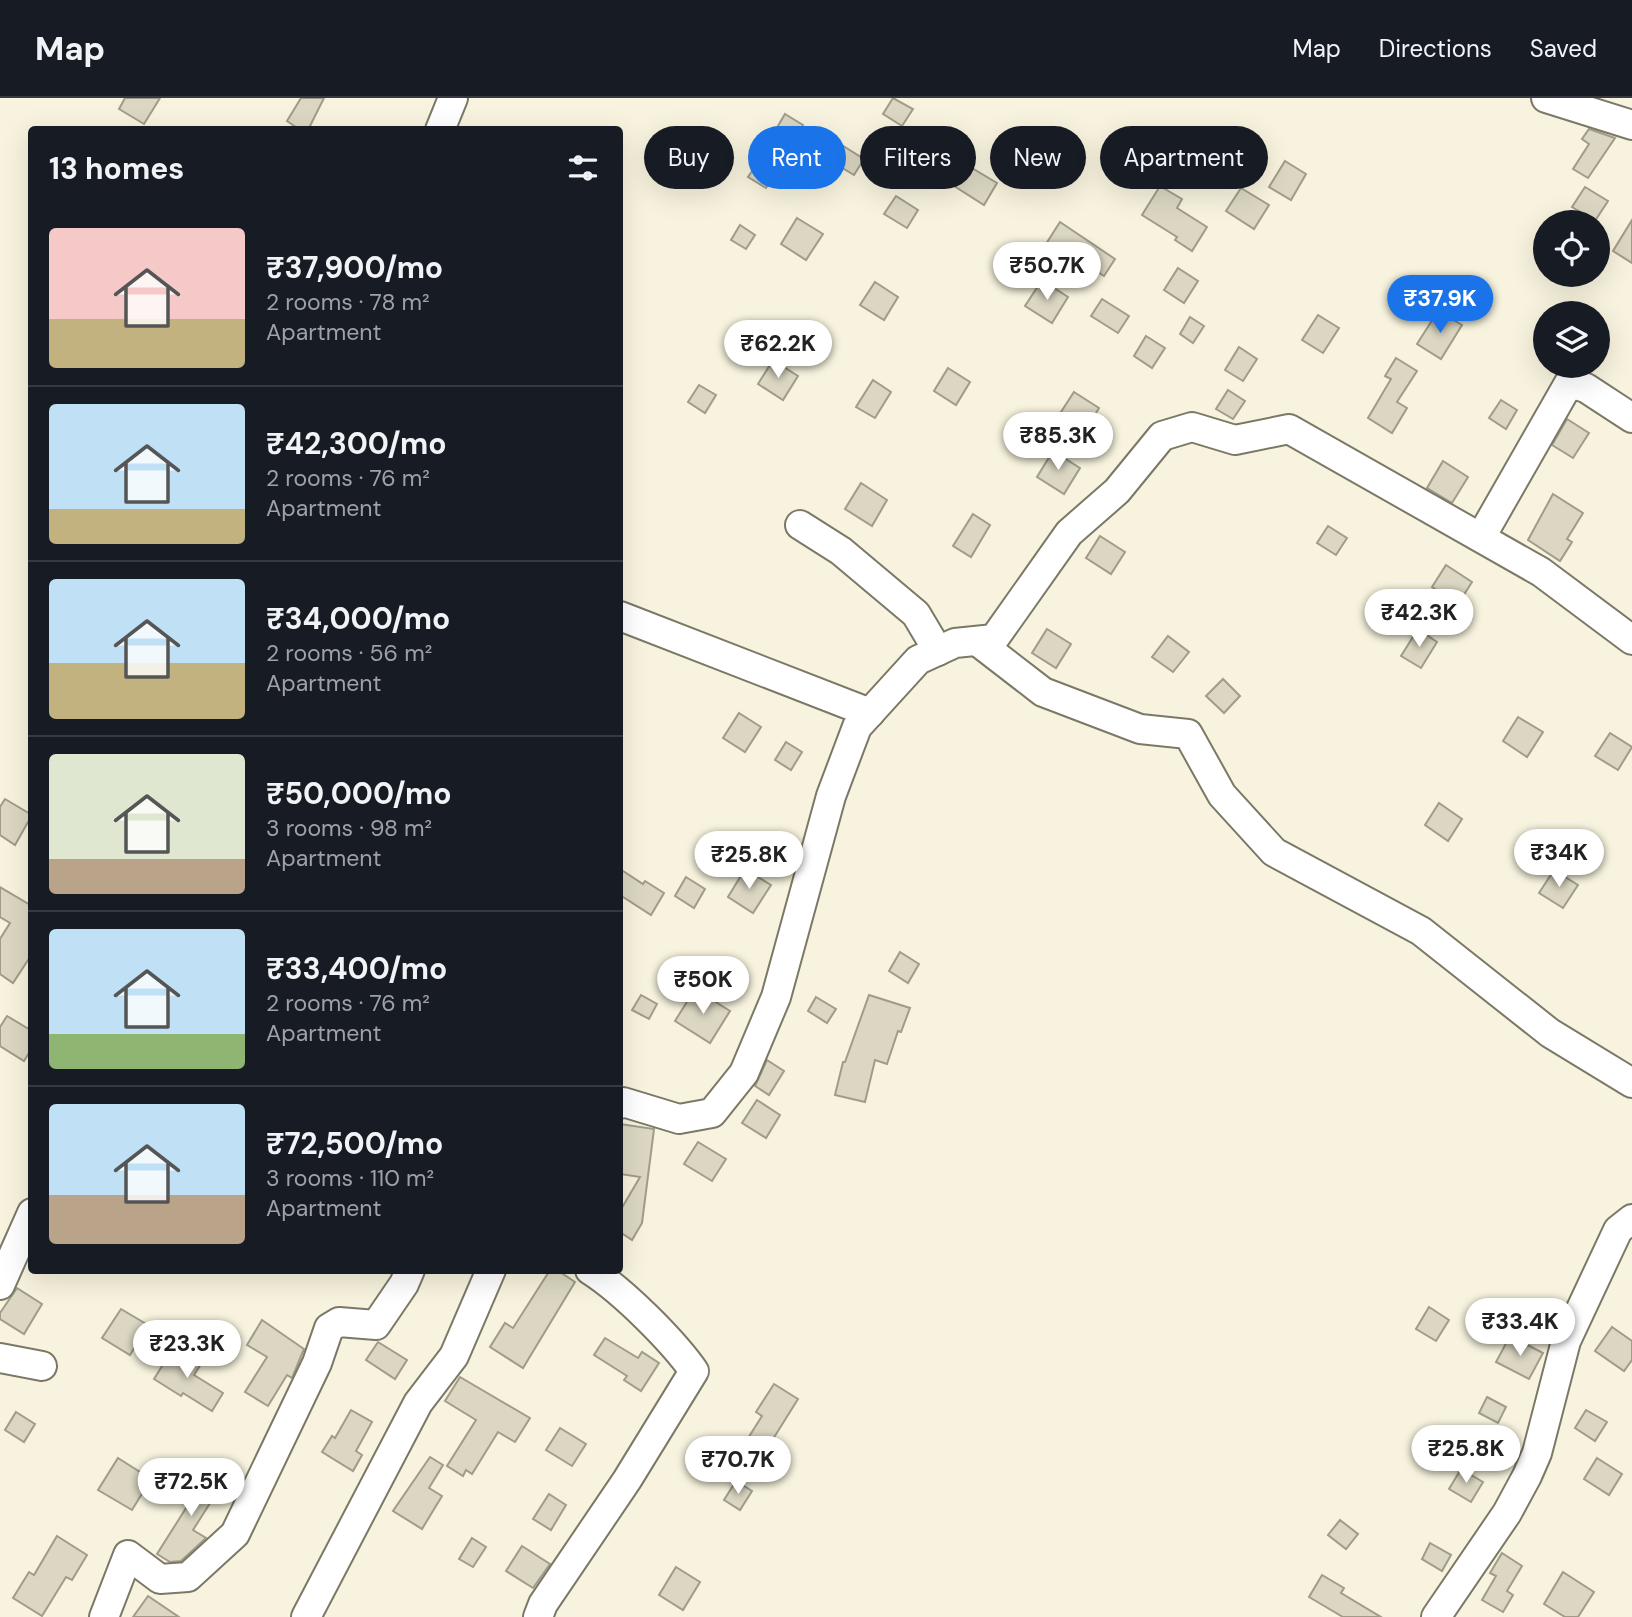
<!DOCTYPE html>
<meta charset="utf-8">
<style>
:root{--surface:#171b24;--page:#20242c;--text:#f1f3f6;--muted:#9ea1a6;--line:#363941;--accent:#1a73e8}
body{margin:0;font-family:"DM Sans",sans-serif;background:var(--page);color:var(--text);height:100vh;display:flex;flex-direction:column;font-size:26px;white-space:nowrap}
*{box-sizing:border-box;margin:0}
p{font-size:23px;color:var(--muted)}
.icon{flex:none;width:38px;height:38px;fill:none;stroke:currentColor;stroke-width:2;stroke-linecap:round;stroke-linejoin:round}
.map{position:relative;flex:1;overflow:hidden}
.details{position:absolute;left:28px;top:28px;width:595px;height:1148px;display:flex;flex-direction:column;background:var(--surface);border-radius:7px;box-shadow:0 7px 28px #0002}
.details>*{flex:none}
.hud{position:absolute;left:644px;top:28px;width:665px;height:63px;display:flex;gap:14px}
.buttons{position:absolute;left:1533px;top:112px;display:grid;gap:14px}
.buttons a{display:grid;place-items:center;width:77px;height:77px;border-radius:50%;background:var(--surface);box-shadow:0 7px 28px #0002;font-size:35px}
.price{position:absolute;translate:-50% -60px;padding:0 16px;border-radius:24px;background:#fff;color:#222;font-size:23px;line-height:46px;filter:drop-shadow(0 2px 4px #0008)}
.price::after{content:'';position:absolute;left:50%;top:42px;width:21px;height:16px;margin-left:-10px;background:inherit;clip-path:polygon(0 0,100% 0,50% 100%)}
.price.current{background:var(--accent);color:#fff}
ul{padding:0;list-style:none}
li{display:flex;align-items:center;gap:21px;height:175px;padding:0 21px}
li+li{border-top:2px solid var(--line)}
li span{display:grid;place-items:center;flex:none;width:196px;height:140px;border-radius:7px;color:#555}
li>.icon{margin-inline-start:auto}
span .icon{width:84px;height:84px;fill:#fffc;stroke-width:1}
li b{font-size:30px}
h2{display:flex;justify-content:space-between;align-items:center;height:84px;padding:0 21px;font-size:30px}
.pill{padding:0 24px;border-radius:32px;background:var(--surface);box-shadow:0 7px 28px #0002;font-size:24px;line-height:63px}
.pill.current{background:var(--accent);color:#fff}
header{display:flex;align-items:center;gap:42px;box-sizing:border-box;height:98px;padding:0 35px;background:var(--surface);border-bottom:2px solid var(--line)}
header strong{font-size:33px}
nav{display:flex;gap:38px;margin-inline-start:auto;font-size:24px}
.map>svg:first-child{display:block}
.building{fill:#dbd7c2;stroke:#a19c89;stroke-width:2}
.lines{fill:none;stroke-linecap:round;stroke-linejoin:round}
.minor-casing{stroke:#7c7866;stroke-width:32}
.minor{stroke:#fff;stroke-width:28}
</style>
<header>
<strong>Map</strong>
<nav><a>Map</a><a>Directions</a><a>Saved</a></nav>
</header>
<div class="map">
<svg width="1632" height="1519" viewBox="0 0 1632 1519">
<rect width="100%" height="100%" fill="#f7f3de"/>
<g class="building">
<polygon points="125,0 160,0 144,26 119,11"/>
<polygon points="301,0 324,0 308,32 300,32 287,23"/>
<polygon points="893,0 913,11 902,28 883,16"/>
<polygon points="785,16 803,27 793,44 775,33"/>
<polygon points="927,30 947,43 934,65 913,52"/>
<polygon points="1589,31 1615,40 1588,80 1573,71 1589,46 1582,41"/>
<polygon points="840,46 864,61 854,77 829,62"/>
<polygon points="759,63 776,74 766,90 748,79"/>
<polygon points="1285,63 1306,76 1291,102 1269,89"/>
<polygon points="967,67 997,85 984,107 954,88"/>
<polygon points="1160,88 1182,101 1177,110 1207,129 1192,153 1175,142 1177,139 1142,117"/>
<polygon points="1585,89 1608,103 1595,123 1572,109"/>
<polygon points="1241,90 1269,107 1254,131 1226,113"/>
<polygon points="896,98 918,112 907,130 884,116"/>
<polygon points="797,120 823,136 806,162 781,146"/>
<polygon points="1632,122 1632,165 1613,153"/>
<polygon points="1060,124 1115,161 1104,178 1070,157 1068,160 1046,146"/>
<polygon points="740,127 755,137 746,151 731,142"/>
<polygon points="1178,170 1198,183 1184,205 1164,192"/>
<polygon points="1042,182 1068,199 1052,225 1025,208"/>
<polygon points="875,184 898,199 884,222 860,207"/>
<polygon points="1102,201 1129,218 1118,235 1091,218"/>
<polygon points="1438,213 1462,227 1441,261 1417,246"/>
<polygon points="1318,217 1339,230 1323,255 1302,242"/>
<polygon points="1190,219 1204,228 1193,245 1180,236"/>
<polygon points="1146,238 1165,250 1152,270 1134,258"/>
<polygon points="1239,249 1257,261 1243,283 1225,272"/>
<polygon points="1396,260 1417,273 1397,304 1407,310 1392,335 1368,320 1391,281 1385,278"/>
<polygon points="773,262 798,278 783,302 758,286"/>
<polygon points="948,270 970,284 956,307 934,293"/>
<polygon points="873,282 891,294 875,320 856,309"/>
<polygon points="699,287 716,297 705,315 688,304"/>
<polygon points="1228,292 1245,303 1233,321 1216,311"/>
<polygon points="1074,294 1099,310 1087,330 1061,314"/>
<polygon points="1501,302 1517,312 1506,331 1489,320"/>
<polygon points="1567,321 1589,335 1573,360 1552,347"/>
<polygon points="1053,353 1080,370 1064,396 1037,379"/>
<polygon points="1443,363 1468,379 1452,405 1427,390"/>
<polygon points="861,385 887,402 872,428 845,411"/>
<polygon points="1553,396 1583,415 1567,441 1572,444 1560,463 1528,442"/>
<polygon points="973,416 990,427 971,459 953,448"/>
<polygon points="1328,428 1347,440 1336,457 1317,445"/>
<polygon points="1100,438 1125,454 1111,476 1086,460"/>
<polygon points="1446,467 1472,484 1458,506 1432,489"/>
<polygon points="1047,531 1071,546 1056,570 1032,555"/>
<polygon points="1418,531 1437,544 1421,570 1401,558"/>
<polygon points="1168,538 1189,554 1173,574 1152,559"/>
<polygon points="1223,581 1240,598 1224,615 1206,598"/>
<polygon points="739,615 761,629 745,654 723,640"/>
<polygon points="1518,619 1543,634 1527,659 1503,643"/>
<polygon points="1610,635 1632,649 1618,672 1595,658"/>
<polygon points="786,644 802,654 791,672 775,662"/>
<polygon points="5,701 32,717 15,747 0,737 0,709"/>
<polygon points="1439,705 1462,721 1448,743 1425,727"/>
<polygon points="620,771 643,786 645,783 664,795 651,817 620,797"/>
<polygon points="745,771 771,787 753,815 728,799"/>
<polygon points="1554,772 1578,787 1563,810 1539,795"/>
<polygon points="686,779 705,791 694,810 675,798"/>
<polygon points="0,789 32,808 32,856 13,885 0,876 0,841 10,825 0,819"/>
<polygon points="900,854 919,866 908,885 889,873"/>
<polygon points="695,891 730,913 710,945 675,923"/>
<polygon points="641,897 657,906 649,921 632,912"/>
<polygon points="869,897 910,910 901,934 898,933 887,966 875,962 865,1004 835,997 843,964 845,964"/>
<polygon points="816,899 836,911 827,925 808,913"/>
<polygon points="7,918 32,933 32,950 24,963 0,948 0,929"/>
<polygon points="767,962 784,973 769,997 755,988"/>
<polygon points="757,1002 780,1017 766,1040 742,1025"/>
<polygon points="620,1026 654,1031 642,1125 632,1142 620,1134 620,1113 640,1079 620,1076"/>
<polygon points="698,1044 726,1061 712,1083 684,1066"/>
<polygon points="550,1172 557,1172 575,1184 523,1270 490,1249 505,1225 513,1230"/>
<polygon points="17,1190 42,1206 24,1236 0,1221 0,1215"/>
<polygon points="1429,1209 1449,1222 1436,1243 1416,1231"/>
<polygon points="121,1211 148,1227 130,1257 102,1240"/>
<polygon points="262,1222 304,1251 292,1280 287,1277 268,1308 245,1294 267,1259 247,1247"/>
<polygon points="1612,1229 1632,1243 1632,1262 1624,1273 1595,1253"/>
<polygon points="1510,1238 1543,1255 1529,1281 1496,1264"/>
<polygon points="605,1240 638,1260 642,1254 659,1265 641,1293 624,1282 627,1278 594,1257"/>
<polygon points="378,1244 407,1262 395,1281 366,1262"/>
<polygon points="174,1249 201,1266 194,1277 223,1295 212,1313 183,1295 181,1298 154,1281"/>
<polygon points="460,1279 530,1320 515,1344 498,1334 472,1376 466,1372 463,1378 447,1368 476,1322 445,1303"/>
<polygon points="774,1286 798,1301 768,1349 772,1352 760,1370 738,1356 762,1318 756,1314"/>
<polygon points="1487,1299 1506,1309 1498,1325 1479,1315"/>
<polygon points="351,1312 372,1324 356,1353 362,1357 353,1373 322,1354 332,1338 335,1340"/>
<polygon points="1586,1312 1607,1324 1595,1343 1575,1330"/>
<polygon points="16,1314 35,1326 24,1344 5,1332"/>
<polygon points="560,1330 586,1346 572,1368 546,1352"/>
<polygon points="430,1359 443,1367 429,1390 442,1398 422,1431 393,1413"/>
<polygon points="118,1360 151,1381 132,1412 98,1392"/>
<polygon points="1597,1360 1622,1376 1609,1397 1584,1381"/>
<polygon points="201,1369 224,1383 193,1432 206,1440 181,1463 170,1464 157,1456 193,1399 185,1395"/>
<polygon points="1461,1371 1483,1384 1471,1404 1449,1391"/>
<polygon points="736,1383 752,1393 740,1412 724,1402"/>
<polygon points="549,1396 566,1407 551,1432 533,1421"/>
<polygon points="1340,1422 1358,1436 1346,1451 1328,1437"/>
<polygon points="57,1438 87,1457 72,1482 66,1479 42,1518 13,1500 29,1474 34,1477"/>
<polygon points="472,1440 486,1449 473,1469 459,1461"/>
<polygon points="1430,1445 1451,1457 1442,1473 1422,1461"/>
<polygon points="522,1448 550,1466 533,1490 506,1473"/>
<polygon points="1502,1455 1522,1468 1507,1493 1513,1497 1503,1514 1482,1502 1496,1478 1490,1475"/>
<polygon points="676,1469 700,1484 683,1512 659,1497"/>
<polygon points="1563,1474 1594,1494 1578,1519 1565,1519 1544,1506"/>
<polygon points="1322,1477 1344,1490 1341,1495 1381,1519 1343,1519 1309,1499"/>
<polygon points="148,1498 179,1519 133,1519"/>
</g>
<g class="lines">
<defs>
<g id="minor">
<polyline points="1546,0 1632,27"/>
<polyline points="440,32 453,0"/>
<polyline points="800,427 841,453 916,516 938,553"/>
<polyline points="1481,439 1569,285 1586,290 1632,320"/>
<polyline points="620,518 870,615"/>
<polyline points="977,543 1043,594 1140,631 1188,636 1222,697 1274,754 1421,833 1550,935 1632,985"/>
<polyline points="620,1006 623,1004 679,1021 712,1015 744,975 776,899 831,698 857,629 918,562 955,545 994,541 1069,435 1117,393 1162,338 1192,329 1235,342 1289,331 1541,474 1632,542"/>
<polyline points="0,1187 32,1115"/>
<polyline points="0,1260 42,1268"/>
<polyline points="104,1519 128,1457 160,1481 188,1479 235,1436 317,1265 329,1230 339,1224 376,1227 404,1186 410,1172"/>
<polyline points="306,1519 418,1305 454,1258 491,1172"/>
<path d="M 538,1519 L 543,1506 L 627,1382 L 694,1273 C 672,1242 623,1193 590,1172"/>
<polyline points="1436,1519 1507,1415 1527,1378 1537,1355 1566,1243 1618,1132 1632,1121"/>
</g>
</defs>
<use href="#minor" class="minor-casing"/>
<use href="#minor" class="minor"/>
</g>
</svg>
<div class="buttons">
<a><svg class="icon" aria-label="locate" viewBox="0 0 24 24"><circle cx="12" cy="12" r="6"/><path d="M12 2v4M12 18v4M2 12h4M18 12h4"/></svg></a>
<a><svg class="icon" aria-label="layers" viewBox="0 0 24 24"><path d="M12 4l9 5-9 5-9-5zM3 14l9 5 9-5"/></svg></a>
</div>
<b class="price" style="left:1047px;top:204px">₹50.7K</b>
<b class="price current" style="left:1440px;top:237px">₹37.9K</b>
<b class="price" style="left:778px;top:282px">₹62.2K</b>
<b class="price" style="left:1058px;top:374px">₹85.3K</b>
<b class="price" style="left:1419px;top:551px">₹42.3K</b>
<b class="price" style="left:1559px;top:791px">₹34K</b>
<b class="price" style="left:749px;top:793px">₹25.8K</b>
<b class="price" style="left:703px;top:918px">₹50K</b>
<b class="price" style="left:1520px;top:1260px">₹33.4K</b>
<b class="price" style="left:187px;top:1282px">₹23.3K</b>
<b class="price" style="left:1466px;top:1387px">₹25.8K</b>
<b class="price" style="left:738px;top:1398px">₹70.7K</b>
<b class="price" style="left:191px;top:1420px">₹72.5K</b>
<div class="hud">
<a class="pill">Buy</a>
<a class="pill current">Rent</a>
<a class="pill">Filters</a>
<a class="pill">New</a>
<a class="pill">Apartment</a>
</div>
<section class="details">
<h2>13 homes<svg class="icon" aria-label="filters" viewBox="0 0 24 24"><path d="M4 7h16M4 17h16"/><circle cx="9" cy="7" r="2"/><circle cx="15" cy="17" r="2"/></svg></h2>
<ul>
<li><span style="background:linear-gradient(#f6c9c9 65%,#c2b280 0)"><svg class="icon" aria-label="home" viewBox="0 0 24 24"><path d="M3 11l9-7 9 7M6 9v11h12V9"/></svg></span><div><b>₹37,900/mo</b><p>2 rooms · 78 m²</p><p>Apartment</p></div></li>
<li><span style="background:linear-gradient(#bfe0f5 75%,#c2b280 0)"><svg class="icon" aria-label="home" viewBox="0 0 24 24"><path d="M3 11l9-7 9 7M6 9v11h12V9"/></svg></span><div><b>₹42,300/mo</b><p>2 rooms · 76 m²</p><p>Apartment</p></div></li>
<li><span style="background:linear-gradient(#bfe0f5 60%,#c2b280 0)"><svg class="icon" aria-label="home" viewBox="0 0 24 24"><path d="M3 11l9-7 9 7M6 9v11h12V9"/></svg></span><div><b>₹34,000/mo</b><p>2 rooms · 56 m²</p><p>Apartment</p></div></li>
<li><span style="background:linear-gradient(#dfe7d0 75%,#b9a48a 0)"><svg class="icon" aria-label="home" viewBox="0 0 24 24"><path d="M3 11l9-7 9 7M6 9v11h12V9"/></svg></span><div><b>₹50,000/mo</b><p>3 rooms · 98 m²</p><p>Apartment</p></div></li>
<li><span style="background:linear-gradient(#bfe0f5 75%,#8fb573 0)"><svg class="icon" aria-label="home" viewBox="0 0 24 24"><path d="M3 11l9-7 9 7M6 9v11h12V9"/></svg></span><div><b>₹33,400/mo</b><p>2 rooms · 76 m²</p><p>Apartment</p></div></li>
<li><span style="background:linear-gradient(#bfe0f5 65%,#b9a48a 0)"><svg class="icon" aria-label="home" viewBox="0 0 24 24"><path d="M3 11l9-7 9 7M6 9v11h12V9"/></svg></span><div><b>₹72,500/mo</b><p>3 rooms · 110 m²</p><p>Apartment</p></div></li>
</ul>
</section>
</div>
